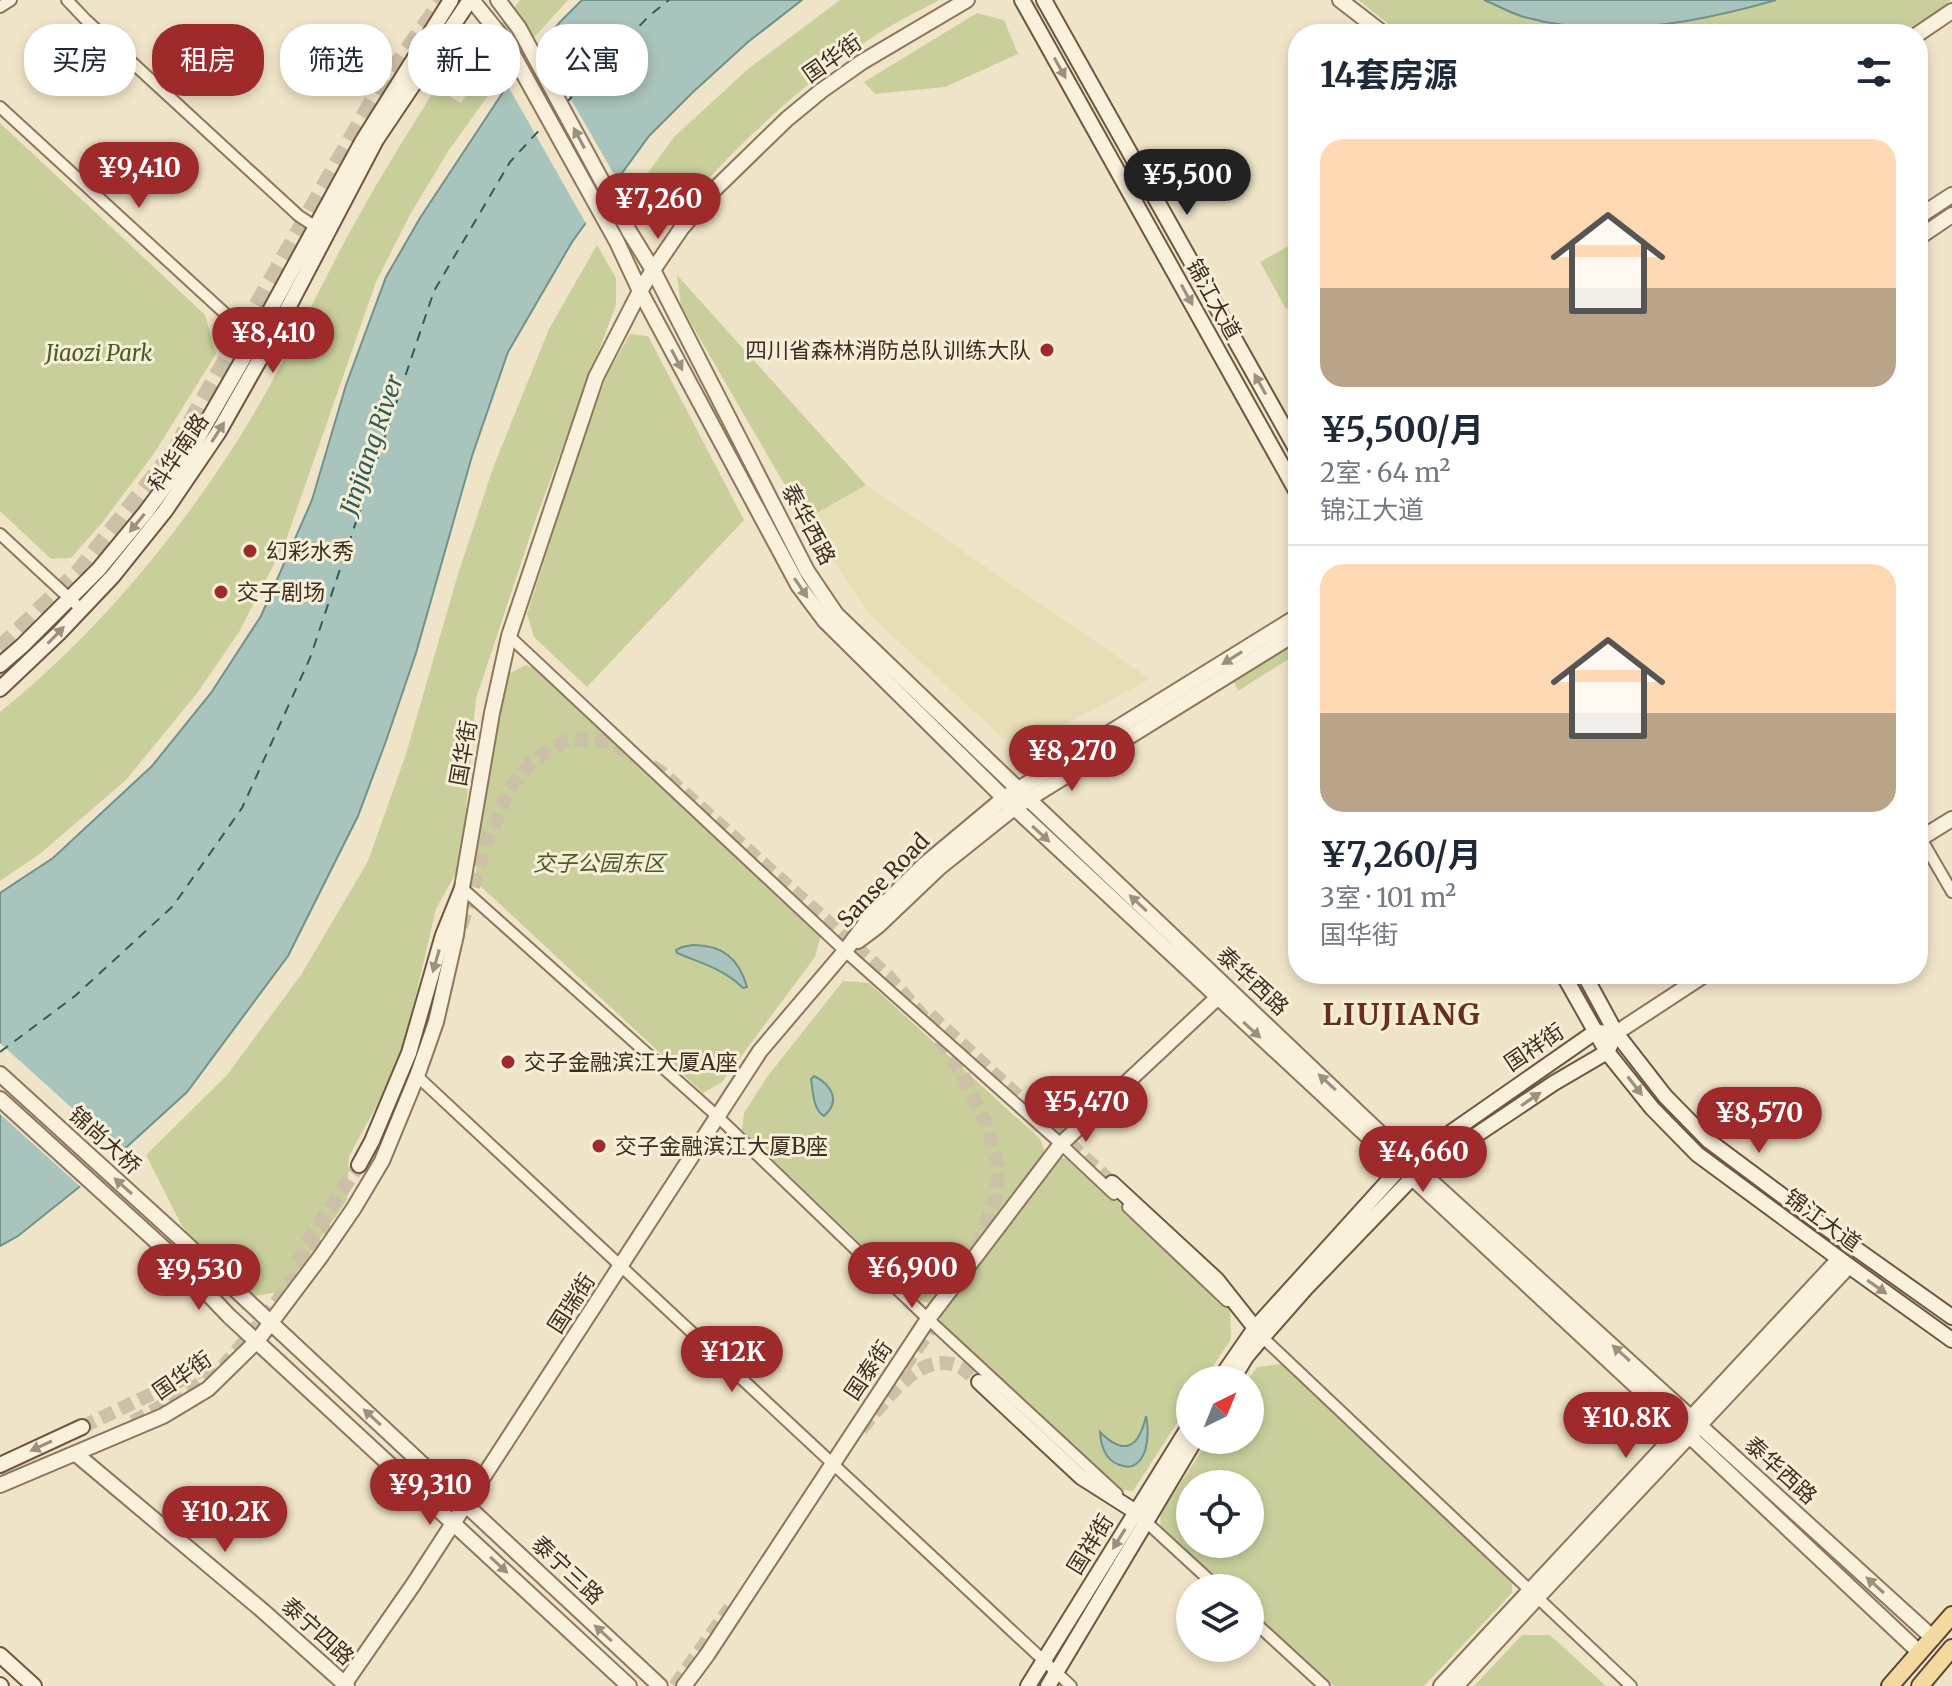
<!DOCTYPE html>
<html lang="zh">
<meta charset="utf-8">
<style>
:root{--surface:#fff;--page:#f2f2f3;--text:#1f2937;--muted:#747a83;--line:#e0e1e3;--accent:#9e2a2b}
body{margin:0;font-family:Merriweather,"Noto Sans SC",serif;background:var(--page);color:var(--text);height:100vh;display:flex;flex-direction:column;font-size:30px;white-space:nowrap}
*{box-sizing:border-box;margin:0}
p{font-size:26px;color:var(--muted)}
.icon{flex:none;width:44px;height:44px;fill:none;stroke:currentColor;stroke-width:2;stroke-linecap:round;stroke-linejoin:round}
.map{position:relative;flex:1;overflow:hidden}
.drawer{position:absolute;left:1288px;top:24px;width:640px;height:960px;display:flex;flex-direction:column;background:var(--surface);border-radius:32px;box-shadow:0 4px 12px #0003}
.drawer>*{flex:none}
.top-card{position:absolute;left:24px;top:24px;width:760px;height:72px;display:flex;gap:16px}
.needle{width:52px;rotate:43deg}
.buttons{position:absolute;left:1176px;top:1366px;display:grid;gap:16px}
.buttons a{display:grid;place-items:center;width:88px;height:88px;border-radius:50%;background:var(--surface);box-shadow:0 4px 12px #0003;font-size:40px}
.price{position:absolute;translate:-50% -68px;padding:0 18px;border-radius:28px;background:var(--accent);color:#fff;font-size:26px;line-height:52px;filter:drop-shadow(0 2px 4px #0008)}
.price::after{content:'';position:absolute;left:50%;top:48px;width:24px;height:18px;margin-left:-12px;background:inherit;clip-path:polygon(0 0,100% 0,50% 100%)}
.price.on{background:#222;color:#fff}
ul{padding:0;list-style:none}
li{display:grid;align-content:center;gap:16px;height:424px;padding:0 32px}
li+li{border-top:2px solid var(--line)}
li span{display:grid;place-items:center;height:248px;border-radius:24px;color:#555}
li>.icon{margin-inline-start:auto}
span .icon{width:144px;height:144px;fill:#fffc;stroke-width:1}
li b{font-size:34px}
h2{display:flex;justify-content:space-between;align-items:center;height:96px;padding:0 32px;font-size:34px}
.pill{padding:0 28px;border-radius:32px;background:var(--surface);box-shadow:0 4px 12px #0003;font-size:28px;line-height:72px}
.pill.on{background:var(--accent);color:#fff}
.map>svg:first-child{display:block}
.farmland{fill:#e6deb5}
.green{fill:#c9cf9b;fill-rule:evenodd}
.water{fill:#a9c4bc;stroke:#6f938a;stroke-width:2}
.pier{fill:#f0e4c8}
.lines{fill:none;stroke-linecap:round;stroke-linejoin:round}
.ferry{stroke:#2f5d5a;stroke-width:2;stroke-dasharray:10 8;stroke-linecap:butt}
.secondary-tunnel{stroke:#ccc0a6;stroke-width:14;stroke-dasharray:14 7;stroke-linecap:butt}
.trunk-tunnel{stroke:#ccc0a6;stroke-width:18;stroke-dasharray:18 9;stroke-linecap:butt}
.minor-casing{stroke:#8d765c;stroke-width:14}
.tertiary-casing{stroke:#8d765c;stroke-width:18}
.secondary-casing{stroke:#6f573f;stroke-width:18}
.primary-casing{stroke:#5b4430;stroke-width:20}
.minor{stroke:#faf1dc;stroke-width:10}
.tertiary{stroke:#faf1dc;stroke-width:14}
.secondary{stroke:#faf1dc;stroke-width:14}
.primary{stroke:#f3d9a0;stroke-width:16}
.oneway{fill:#9c907e}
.poi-dot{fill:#9e2a2b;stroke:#f7eed8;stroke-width:3}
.labels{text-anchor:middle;stroke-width:6;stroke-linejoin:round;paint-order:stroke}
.street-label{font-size:22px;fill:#3d2e20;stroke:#f7eed8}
.poi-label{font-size:22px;fill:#3d2e20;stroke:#f7eed8;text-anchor:start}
.park-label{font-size:22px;font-style:italic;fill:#4d5a26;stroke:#f7eed8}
.water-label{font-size:24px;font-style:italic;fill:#2f5d5a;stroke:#f7eed8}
.district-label{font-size:30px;font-weight:bold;letter-spacing:2px;fill:#6b2e1e;stroke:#f7eed8}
</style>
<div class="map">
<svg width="1952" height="1686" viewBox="0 0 1952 1686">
<rect width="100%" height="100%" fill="#f0e4c8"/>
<polygon class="farmland" points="866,485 1150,679 1039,738 1003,738 871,616 806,520"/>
<g class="green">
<path d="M 520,0 L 568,0 L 521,52 L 482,104 L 449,150 L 411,213 L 376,282 L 285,543 L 239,632 L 198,692 L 126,780 L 41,853 L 0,881 L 0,712 C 93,637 172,543 236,443 C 271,388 299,329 329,272 C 361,208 398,148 436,88 L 461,103 L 488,61 L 479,53 Z"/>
<path d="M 840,0 L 939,0 C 916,13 891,24 870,39 C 793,90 727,155 667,225 L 639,218 L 629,199 L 674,137 L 748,69 Z"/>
<polygon points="1358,0 1484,0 1524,16 1589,29 1639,27 1733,12 1776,0 1951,0 1908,34 1401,34"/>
<polygon points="977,13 1004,20 1018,54 945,87 875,94 864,82"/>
<polygon points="0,123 205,315 216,354 153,455 102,523 71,558 51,559 0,511"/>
<polygon points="1298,241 1298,303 1286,309 1260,262"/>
<polygon points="597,245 616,278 616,305 536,518 476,699 461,864 436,909 400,1063 349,1156 347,1200 284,1291 248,1297 182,1226 146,1155 227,1075 301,975 368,861 406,754 458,574 493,468 549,329"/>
<polygon points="677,275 866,485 805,520 681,306"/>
<polygon points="630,334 648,336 744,520 587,687 534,637 527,614 580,450 606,377"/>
<polygon points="1298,641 1298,653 1238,691 1234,682"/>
<polygon points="526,665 536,669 821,935 815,957 722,1082 703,1093 476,882 476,854 508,674"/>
<polygon points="843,981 869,983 1040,1139 1045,1152 929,1303 919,1300 742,1130 744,1113 767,1077"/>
<polygon points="1070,1157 1230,1305 1231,1339 1204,1380 1190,1380 1190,1403 1133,1491 1119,1490 939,1327 941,1313 1057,1159"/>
<path d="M 1282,1364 L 1512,1581 L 1512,1593 L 1424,1686 L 1334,1686 L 1250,1609 L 1250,1588 L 1227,1588 L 1161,1528 L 1160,1514 L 1209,1440 L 1250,1440 L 1250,1380 L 1248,1380 L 1257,1367 ZM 1190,1484 L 1250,1484 L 1250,1544 L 1190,1544 Z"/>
<polygon points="1522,1635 1550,1635 1606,1686 1474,1686"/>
</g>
<g class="water">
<polygon points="582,0 802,0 748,42 692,93 649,136 572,242 508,352 472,456 416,653 386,741 358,816 288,956 187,1092 108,1164 18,1236 0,1246 0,893 53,858 152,766 211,693 261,616 312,500 346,385 386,277 420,218 509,83 560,22"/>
<path d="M 1484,0 L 1776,0 C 1696,23 1606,40 1524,17 C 1510,13 1497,5 1484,0 Z"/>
<path d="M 693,945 C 723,945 739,959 747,987 L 743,988 C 724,969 701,963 677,953 L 676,950 L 682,947 Z"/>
<path d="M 814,1076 C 832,1085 841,1101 824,1116 C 813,1110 813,1091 811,1079 Z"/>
<path d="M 1146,1416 C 1149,1430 1149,1455 1136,1464 C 1132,1467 1127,1467 1124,1466 C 1106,1463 1101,1448 1100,1432 C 1125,1457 1139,1447 1146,1416 Z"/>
</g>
<g class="pier">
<polygon points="538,42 619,183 588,227 505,81"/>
<polygon points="0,1043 124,1155 83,1189 0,1114"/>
</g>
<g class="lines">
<g class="ferry">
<polyline points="565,104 649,16 669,0"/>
<polyline points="0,1052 75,996 173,906 242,808 310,658 434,291 510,162 544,125"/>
</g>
<g class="secondary-tunnel">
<polyline points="461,927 485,846 509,790 531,762 568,739 609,741 661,772 888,976 931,1026 963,1075 986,1123 998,1165 996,1198 975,1252"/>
<polyline points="930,1015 1112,1183"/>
<polyline points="399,1104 438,991"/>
<polyline points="298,1263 312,1235 359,1165"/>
<polyline points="904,1367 923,1340 938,1315"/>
<polyline points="133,1422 194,1388 224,1366 262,1321 333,1228"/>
<polyline points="82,1427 215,1364"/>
<path d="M 861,1429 C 884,1403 918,1350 958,1366 C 966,1369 972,1377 979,1382"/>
<polyline points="675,1686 730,1608"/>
</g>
<g class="trunk-tunnel">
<polyline points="0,649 80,571 175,451 380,89 444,0"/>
<polyline points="0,679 33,648"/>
</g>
<defs>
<g id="minor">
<polyline points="67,0 86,20 299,216 316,227"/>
<polyline points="0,7 11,0"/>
<polyline points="0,107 254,340"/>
<polyline points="0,534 81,609"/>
<polyline points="509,636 845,951 1061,1144 1114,1194"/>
<polyline points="1919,835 1952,892"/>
<polyline points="462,888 717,1116 928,1319 1117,1494"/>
<polyline points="417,1076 1071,1686"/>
<polyline points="1128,1207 1227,1301"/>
<polyline points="1260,1335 1631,1686"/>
<polyline points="1143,1519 1218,1588"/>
<polyline points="1250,1618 1324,1686"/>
</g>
<g id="tertiary">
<polyline points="472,0 506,42 617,242 640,291 798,585 825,621 1004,798 1681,1428 1919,1652"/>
<polyline points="498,0 519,28 629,231 653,270 807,571 836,614 1018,789 1421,1172 1933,1638"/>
<polyline points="1340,0 1384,34"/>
<polyline points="1918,34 1952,11"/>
<polyline points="1918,217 1952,195"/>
<polyline points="1918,238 1952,215"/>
<polyline points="1918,840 1952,819"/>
<polyline points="858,941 878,926 940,867 1014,808 1298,632"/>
<polyline points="1616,1033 1706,974"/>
<polyline points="0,1074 180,1238 660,1686"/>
<polyline points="0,1099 169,1253 229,1316 629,1686"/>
<polyline points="76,1454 263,1611 347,1686"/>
<polyline points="0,1485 163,1416 208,1389 257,1341 321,1256 354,1208 382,1161 417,1076 436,1022 456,935 462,888 492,713 509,636 596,377 640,291 653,270 681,229 716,188 787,119 821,91 862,62 967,0"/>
<polyline points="343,1686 413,1585 760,1051 845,951 869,919 925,864 1004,798 1298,616"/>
<polyline points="684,1686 707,1655 928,1319 1061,1144 1217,998"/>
<polyline points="1441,1686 1839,1259"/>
<polyline points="1456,1686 1537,1598 1849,1266"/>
</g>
<g id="secondary">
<polyline points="1022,0 1298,494"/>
<polyline points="1044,0 1298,452"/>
<polyline points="0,665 22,646 99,569 146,512 188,455 254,340 362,142 451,0"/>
<polyline points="0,689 59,633 113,576 165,511 218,433 278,327 376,140 470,0"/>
<polyline points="1563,974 1607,1052 1652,1108 1697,1154 1849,1266 1952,1340"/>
<polyline points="1584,974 1616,1033 1665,1096 1709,1141 1811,1217 1952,1317"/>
<polyline points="359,1165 372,1141 409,1053 443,935 462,888"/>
<polyline points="1112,1183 1217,1280 1255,1328"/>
<polyline points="1219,1380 1255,1328 1400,1168 1595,1032 1616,1033 1607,1052 1554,1083 1412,1178 1306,1288 1262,1338 1246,1357 1232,1380"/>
<polyline points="979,1382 1081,1477 1136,1512"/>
<polyline points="0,1465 82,1427"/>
<polyline points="0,1655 34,1686"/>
<polyline points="0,1685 1,1686"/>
<polyline points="1028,1686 1190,1425"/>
<polyline points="1048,1686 1195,1440"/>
</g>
<g id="primary">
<polyline points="1890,1686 1952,1615"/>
<polyline points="1920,1686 1952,1648"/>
</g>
</defs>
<use href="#minor" class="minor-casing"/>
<use href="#tertiary" class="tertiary-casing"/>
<use href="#secondary" class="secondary-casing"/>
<use href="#primary" class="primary-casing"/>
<use href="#minor" class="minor"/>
<use href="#tertiary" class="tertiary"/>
<use href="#secondary" class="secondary"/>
<use href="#primary" class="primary"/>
</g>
<defs><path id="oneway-solid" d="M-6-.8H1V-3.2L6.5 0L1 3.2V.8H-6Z" transform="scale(2)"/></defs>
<g class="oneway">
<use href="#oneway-solid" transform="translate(1060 68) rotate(61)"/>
<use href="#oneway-solid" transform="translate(579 138) rotate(-118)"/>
<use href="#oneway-solid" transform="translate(1187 295) rotate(61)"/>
<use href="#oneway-solid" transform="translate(677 360) rotate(62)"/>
<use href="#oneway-solid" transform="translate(1260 384) rotate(-119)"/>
<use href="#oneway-solid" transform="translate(218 432) rotate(-58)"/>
<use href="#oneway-solid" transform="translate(137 523) rotate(129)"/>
<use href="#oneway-solid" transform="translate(801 588) rotate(56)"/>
<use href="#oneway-solid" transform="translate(56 635) rotate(-46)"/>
<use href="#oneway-solid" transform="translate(1232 658) rotate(148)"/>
<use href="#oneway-solid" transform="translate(1041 834) rotate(43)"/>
<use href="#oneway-solid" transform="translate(1138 903) rotate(-137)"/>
<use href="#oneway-solid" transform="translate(436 961) rotate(106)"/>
<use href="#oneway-solid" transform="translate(1252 1030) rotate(43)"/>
<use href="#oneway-solid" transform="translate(1327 1082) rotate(-137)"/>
<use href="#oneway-solid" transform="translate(1635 1086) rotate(52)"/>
<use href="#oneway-solid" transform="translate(1531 1099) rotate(-34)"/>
<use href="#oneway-solid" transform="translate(123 1186) rotate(-138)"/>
<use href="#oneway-solid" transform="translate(1877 1287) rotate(35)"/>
<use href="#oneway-solid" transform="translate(1621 1353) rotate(-138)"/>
<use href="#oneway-solid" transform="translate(372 1417) rotate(-137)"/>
<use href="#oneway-solid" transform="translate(41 1446) rotate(155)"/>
<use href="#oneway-solid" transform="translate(1119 1539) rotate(122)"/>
<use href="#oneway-solid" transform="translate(499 1565) rotate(43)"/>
<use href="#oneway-solid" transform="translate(1875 1585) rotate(-138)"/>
<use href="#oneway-solid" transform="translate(603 1633) rotate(-137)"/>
</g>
<g class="poi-dot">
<circle cx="1047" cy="350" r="8"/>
<circle cx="250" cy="551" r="8"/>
<circle cx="221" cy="592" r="8"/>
<circle cx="508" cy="1062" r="8"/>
<circle cx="599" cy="1146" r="8"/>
</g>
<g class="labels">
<g class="street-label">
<text transform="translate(832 58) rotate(-35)" y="8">国华街</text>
<text transform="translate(1214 299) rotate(61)" y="8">锦江大道</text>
<text transform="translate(178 452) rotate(-56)" y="8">科华南路</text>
<text transform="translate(809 524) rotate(62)" y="8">泰华西路</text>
<text transform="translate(463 753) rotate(-80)" y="8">国华街</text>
<text transform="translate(883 880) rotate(-46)" y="8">Sanse Road</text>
<text transform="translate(1253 981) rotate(43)" y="8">泰华西路</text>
<text transform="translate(1534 1047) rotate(-34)" y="8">国祥街</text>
<text transform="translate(105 1140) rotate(42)" y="8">锦尚大桥</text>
<text transform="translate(1823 1220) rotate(36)" y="8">锦江大道</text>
<text transform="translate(571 1303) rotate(-57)" y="8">国瑞街</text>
<text transform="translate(868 1370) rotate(-56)" y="8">国泰街</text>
<text transform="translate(182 1375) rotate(-35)" y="8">国华街</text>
<text transform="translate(1781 1470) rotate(42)" y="8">泰华西路</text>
<text transform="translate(1090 1544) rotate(-58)" y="8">国祥街</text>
<text transform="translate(568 1570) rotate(43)" y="8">泰宁三路</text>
<text transform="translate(318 1631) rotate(42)" y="8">泰宁四路</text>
</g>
<g class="poi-label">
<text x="1031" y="358" text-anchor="end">四川省森林消防总队训练大队</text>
<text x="266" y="559">幻彩水秀</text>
<text x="237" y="600">交子剧场</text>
<text x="524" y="1070">交子金融滨江大厦A座</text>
<text x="615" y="1154">交子金融滨江大厦B座</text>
</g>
<g class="park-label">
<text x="99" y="361">Jiaozi Park</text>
<text x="599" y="871">交子公园东区</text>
</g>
<g class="water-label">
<text transform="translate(372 445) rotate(-71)" y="8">Jinjiang River</text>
</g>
<g class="district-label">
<text x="1402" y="1025">LIUJIANG</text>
</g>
</g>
</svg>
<div class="buttons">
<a><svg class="needle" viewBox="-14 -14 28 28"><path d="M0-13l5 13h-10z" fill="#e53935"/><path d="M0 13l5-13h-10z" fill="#747a83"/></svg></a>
<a><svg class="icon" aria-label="locate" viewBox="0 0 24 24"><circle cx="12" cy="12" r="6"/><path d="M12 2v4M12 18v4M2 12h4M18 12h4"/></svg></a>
<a><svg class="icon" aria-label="layers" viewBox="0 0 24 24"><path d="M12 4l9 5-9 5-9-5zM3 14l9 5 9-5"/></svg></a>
</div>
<b class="price" style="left:139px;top:210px">¥9,410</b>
<b class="price on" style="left:1187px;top:217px">¥5,500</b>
<b class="price" style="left:658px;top:241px">¥7,260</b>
<b class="price" style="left:273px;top:375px">¥8,410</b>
<b class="price" style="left:1072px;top:793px">¥8,270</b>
<b class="price" style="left:1086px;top:1144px">¥5,470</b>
<b class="price" style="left:1759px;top:1155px">¥8,570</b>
<b class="price" style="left:1423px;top:1194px">¥4,660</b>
<b class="price" style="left:912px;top:1310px">¥6,900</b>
<b class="price" style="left:199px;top:1312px">¥9,530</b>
<b class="price" style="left:732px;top:1394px">¥12K</b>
<b class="price" style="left:1626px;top:1460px">¥10.8K</b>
<b class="price" style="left:430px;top:1527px">¥9,310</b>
<b class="price" style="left:225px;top:1554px">¥10.2K</b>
<div class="top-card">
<a class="pill">买房</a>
<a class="pill on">租房</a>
<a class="pill">筛选</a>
<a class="pill">新上</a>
<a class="pill">公寓</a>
</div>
<section class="drawer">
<h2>14套房源<svg class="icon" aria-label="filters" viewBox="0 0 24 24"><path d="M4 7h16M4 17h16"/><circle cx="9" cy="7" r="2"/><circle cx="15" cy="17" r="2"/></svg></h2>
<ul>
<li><span style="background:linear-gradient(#ffd9b3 60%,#b9a48a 0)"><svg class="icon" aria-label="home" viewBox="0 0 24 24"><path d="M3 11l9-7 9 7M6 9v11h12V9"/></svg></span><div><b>¥5,500/月</b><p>2室 · 64 m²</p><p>锦江大道</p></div></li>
<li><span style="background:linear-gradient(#ffd9b3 60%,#b9a48a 0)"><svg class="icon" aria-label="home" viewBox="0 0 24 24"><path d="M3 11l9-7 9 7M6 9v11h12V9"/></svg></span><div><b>¥7,260/月</b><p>3室 · 101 m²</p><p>国华街</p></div></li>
</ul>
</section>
</div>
